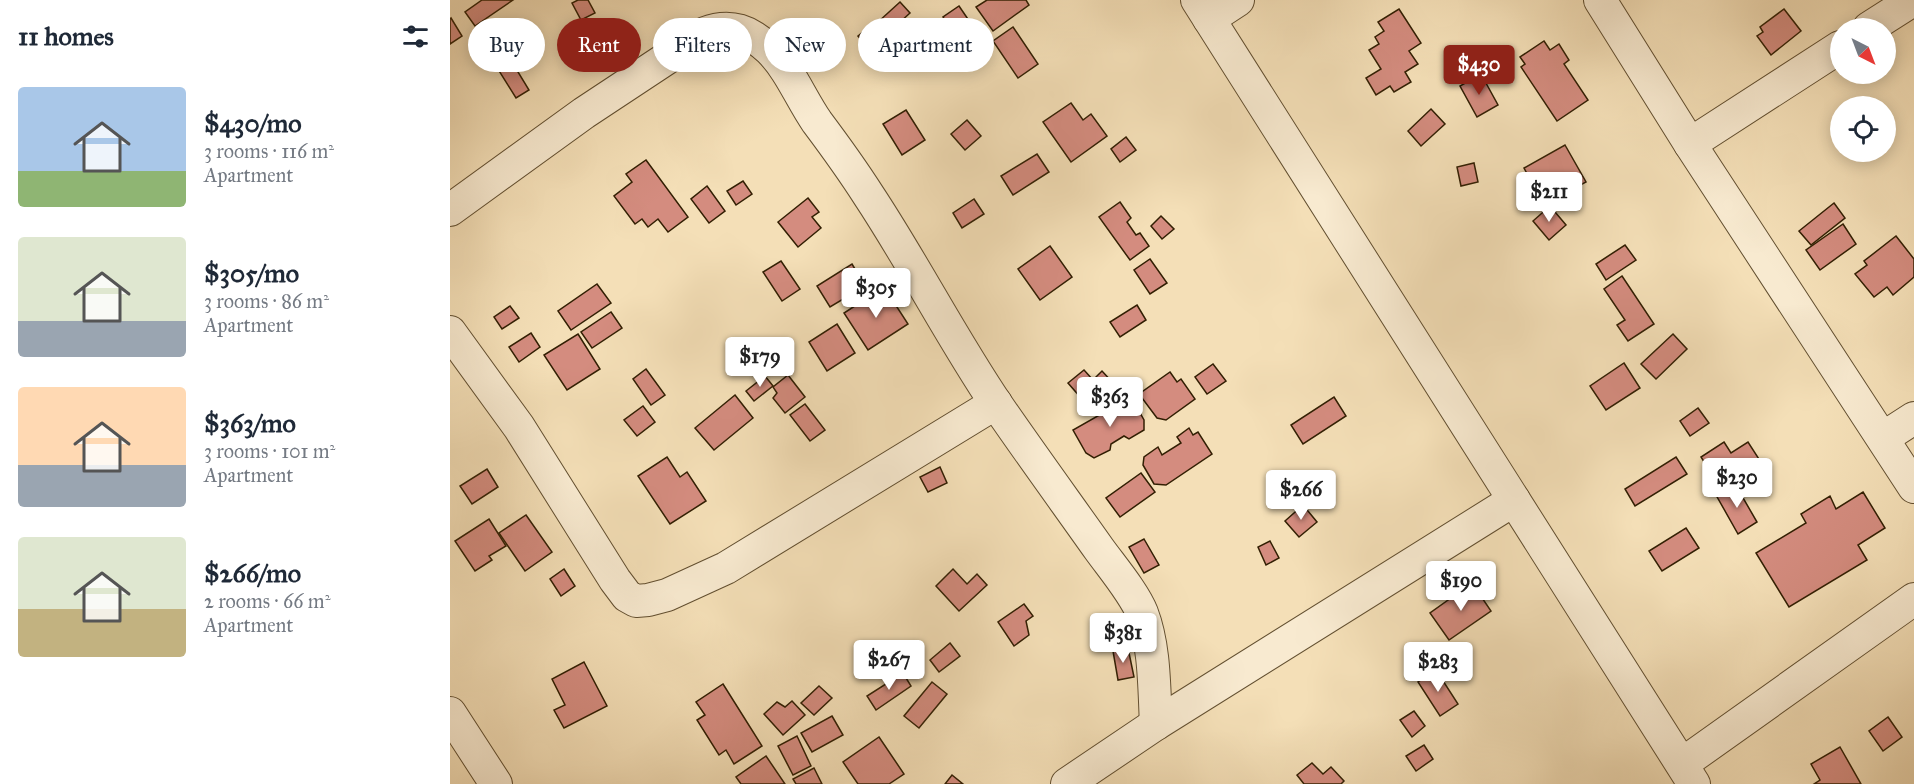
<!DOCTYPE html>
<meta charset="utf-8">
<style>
:root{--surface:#fff;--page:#f2f2f3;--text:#1f2937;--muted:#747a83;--accent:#8f2418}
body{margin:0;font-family:"IM FELL Great Primer",serif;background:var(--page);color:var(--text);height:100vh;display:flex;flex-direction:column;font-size:22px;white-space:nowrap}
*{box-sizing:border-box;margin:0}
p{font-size:20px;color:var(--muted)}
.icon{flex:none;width:33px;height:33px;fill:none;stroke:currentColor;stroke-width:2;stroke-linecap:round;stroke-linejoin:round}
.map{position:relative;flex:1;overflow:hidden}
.details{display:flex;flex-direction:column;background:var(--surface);width:450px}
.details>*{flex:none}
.top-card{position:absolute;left:18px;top:18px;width:570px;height:54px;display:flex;gap:12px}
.needle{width:39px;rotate:138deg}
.fabs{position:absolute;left:1380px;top:18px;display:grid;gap:12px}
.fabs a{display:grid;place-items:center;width:66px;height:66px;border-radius:50%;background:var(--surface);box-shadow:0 3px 15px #0003;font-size:30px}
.price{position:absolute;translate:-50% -51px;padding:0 14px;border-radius:6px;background:#fff;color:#222;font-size:20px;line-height:39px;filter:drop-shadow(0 2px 3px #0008)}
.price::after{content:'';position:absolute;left:50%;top:36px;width:18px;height:14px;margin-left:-9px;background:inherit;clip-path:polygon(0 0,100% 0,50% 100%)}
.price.active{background:var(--accent);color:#fff}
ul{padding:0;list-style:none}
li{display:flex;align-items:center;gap:18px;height:150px;padding:0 18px}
li span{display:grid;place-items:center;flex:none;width:168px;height:120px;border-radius:6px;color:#555}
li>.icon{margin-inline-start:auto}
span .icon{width:72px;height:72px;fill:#fffc;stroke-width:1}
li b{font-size:26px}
h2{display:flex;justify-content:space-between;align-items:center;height:72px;padding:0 18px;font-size:26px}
.tag{padding:0 21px;border-radius:27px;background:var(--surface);box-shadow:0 3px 15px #0003;font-size:21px;line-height:54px}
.tag.active{background:var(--accent);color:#fff}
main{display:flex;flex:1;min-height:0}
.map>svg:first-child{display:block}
.building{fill:#d48c7f;stroke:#321f03;stroke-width:1.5}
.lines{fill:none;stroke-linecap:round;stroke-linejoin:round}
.minor-casing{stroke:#624f30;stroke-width:34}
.minor{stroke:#f8ead0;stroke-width:32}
</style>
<main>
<section class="details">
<h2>11 homes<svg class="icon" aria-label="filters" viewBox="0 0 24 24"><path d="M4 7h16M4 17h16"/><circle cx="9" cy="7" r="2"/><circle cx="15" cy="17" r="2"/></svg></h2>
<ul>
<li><span style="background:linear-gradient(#a9c7e8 70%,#8fb573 0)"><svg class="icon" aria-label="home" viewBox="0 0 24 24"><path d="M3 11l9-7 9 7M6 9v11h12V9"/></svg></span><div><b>$430/mo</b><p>3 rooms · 116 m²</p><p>Apartment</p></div></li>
<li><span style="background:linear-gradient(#dfe7d0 70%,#9aa5b1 0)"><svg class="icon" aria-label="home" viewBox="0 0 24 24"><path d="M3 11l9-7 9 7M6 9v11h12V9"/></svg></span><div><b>$305/mo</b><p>3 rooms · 86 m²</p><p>Apartment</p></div></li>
<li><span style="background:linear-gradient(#ffd9b3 65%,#9aa5b1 0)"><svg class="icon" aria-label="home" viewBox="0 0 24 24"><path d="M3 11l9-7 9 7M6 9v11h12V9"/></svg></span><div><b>$363/mo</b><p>3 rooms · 101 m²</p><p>Apartment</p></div></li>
<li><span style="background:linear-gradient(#dfe7d0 60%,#c2b280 0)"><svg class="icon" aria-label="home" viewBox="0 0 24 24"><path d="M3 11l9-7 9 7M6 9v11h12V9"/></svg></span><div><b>$266/mo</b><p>2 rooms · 66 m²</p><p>Apartment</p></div></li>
</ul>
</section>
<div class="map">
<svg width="1464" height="784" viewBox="0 0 1464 784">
<rect width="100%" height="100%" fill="#f4dfb7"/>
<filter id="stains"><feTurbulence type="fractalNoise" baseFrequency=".00333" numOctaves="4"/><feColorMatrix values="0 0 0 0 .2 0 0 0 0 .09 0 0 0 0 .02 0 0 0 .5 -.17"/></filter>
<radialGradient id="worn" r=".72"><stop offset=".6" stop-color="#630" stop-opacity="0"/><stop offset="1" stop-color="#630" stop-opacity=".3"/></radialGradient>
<g class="building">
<polygon points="32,0 63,0 25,26 15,12"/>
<polygon points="128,0 138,0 145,13 131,20 122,3"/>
<polygon points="537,0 576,0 579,5 543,31 526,7"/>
<polygon points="450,2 460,13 438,33 428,22"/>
<polygon points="509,6 537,47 521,58 493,17"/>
<polygon points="949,9 971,43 959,51 968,64 955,72 961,82 944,92 940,86 926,95 916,78 931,69 919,50 929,44 925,37 934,31 928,22"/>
<polygon points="1334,9 1351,31 1321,55 1307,36 1313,32 1310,27"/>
<polygon points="1,18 12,36 0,44 0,19"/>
<polygon points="477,23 494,48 462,70 445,46"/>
<polygon points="420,26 432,39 420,49 408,36"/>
<polygon points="563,27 588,64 568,78 543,41"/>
<polygon points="1094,41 1100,50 1109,44 1119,60 1114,64 1138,100 1107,121 1071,67 1075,64 1070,57"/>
<polygon points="54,49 79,90 66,98 41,58"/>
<polygon points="1031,74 1048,105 1027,117 1010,86"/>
<polygon points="621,103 633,120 641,114 657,136 621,162 593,122"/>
<polygon points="981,109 995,124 971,146 958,131"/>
<polygon points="456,110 475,140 452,155 433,124"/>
<polygon points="517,120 531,136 515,150 501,134"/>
<polygon points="676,137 686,150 670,162 661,149"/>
<polygon points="1115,145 1136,182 1094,205 1074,168"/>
<polygon points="587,154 599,172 563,195 551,176"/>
<polygon points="196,160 238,217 218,232 208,219 198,227 192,219 185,224 164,196 182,182 176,174"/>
<polygon points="1024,163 1028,182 1011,186 1007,167"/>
<polygon points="293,181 302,194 286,205 277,191"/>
<polygon points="257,186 275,211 259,223 241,199"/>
<polygon points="358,198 369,212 362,217 371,228 348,247 328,222"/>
<polygon points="524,199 534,214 512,228 503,213"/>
<polygon points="670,202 681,218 677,222 686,235 690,233 699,246 680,260 649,217"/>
<polygon points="1384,203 1395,218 1361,245 1349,231"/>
<polygon points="1100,206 1116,225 1099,240 1083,221"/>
<polygon points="711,216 724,229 712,239 701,226"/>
<polygon points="1393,224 1406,244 1370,270 1356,250"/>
<polygon points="1446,236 1464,259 1464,277 1443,295 1437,287 1424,297 1405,274 1417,265 1414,261"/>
<polygon points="1175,245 1186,260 1156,280 1146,264"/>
<polygon points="600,246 622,277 590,300 568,269"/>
<polygon points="700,259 717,283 700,294 684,270"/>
<polygon points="331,261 350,289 332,301 313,272"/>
<polygon points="402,264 415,286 380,307 367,286"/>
<polygon points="1172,276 1204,324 1178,341 1167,325 1175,320 1154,289"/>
<polygon points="147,284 161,303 121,330 108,311"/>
<polygon points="434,287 458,324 418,350 394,313"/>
<polygon points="687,305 696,320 670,337 660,322"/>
<polygon points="60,306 69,318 52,329 44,317"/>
<polygon points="161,312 172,328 142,348 131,332"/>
<polygon points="387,324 405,353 377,371 359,342"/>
<polygon points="81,333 90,347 69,362 59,347"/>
<polygon points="128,334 150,369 117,390 94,355"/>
<polygon points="1223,334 1237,349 1206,379 1191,364"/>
<polygon points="1174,363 1190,388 1156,410 1140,386"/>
<polygon points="763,364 776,381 757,394 745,377"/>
<polygon points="196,369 215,395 201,405 183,379"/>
<polygon points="634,370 643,380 652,371 664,384 638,406 618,383"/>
<polygon points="720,372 727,382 731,379 745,399 716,420 707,418 689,394"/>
<polygon points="338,375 355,397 335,413 323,398 327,393 323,387"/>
<polygon points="315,376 323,386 304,401 296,391"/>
<polygon points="285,395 303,418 264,450 245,428"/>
<polygon points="681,397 694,420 694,430 679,439 674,436 661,444 660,450 644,458 636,453 623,430"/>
<polygon points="884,397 896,416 853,444 841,425"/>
<polygon points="355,404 375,430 360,441 340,415"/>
<polygon points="193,406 205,422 187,436 174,420"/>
<polygon points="1248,408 1259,423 1240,436 1230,421"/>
<polygon points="739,428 743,435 748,432 762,454 716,485 704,484 693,465 694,457 708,447 712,455 731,443 727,437"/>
<polygon points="1274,442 1281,453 1298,442 1316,470 1276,497 1251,457"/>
<polygon points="217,457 230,477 237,472 256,501 220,524 188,476"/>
<polygon points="1226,457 1237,474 1185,506 1175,489"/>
<polygon points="490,467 497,483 478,492 470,477"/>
<polygon points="37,469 48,487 22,504 10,486"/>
<polygon points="691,473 705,492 670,517 656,498"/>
<polygon points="1285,484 1307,522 1288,534 1266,495"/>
<polygon points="1413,492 1435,528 1408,545 1417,560 1339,607 1306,553 1356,523 1351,514 1380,496 1386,509"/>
<polygon points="853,505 867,522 849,537 835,521"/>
<polygon points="76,515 102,552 75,571 49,533"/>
<polygon points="39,519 56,546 39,556 42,560 25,571 5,541"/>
<polygon points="1236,528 1249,548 1212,571 1199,551"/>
<polygon points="694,539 709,565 694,573 679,547"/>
<polygon points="820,541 829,558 816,565 808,547"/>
<polygon points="114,569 125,586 111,596 100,579"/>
<polygon points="503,569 517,584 527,574 537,585 509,611 486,586"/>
<polygon points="1022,583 1041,611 999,640 980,613"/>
<polygon points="574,604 583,616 576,621 579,635 564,646 548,622"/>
<polygon points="500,643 510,656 489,672 480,660"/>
<polygon points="678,648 684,677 668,680 663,651"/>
<polygon points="134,662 157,706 114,728 104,710 115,705 102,679"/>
<polygon points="986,670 1008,704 990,716 968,682"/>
<polygon points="453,673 461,686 426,710 417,696"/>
<polygon points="482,682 497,694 469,728 454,716"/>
<polygon points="273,684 312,746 284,764 276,750 269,755 247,720 255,715 246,702"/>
<polygon points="369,686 382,698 364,715 351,703"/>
<polygon points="342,701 355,715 333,735 314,714 327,702 335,707"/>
<polygon points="964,711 975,726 962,737 950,720"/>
<polygon points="382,716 393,735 362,752 351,733"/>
<polygon points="1438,717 1452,737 1433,751 1419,731"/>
<polygon points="347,736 361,766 343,775 328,746"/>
<polygon points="429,737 454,774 439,784 408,784 393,762"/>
<polygon points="974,745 983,759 966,771 956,756"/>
<polygon points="1390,747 1411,784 1364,784 1370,780 1361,764"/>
<polygon points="316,756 335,784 291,784 286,777"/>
<polygon points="862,763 873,774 881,767 894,781 891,784 854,784 847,775"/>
<polygon points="364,768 372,784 346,784 343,779"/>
<polygon points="502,775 513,784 495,784"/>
</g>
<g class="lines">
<defs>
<g id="minor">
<polyline points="747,0 1244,784"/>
<polyline points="1150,0 1240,144 1464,487"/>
<polyline points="759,19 788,0"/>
<polyline points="1419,28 1463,0"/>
<polyline points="1240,144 1390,47"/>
<path d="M 0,210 L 134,113 L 255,33 C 281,23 300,31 320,50 C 340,70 351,99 367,122 C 385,146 403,171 419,196 C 464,264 501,337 547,405 C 580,453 615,501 649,549 C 662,567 684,593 692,613 C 705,647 704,688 706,724"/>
<polyline points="0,332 69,427 165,580 177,596 186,601 198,600 217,595 276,568 546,403"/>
<polyline points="1433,438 1464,418"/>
<polyline points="0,713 46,784"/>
<polyline points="1232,764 1464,599"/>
<polyline points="617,784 706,724 1064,500"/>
</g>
</defs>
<use href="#minor" class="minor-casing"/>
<use href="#minor" class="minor"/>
</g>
<rect width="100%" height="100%" filter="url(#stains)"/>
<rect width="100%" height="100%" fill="url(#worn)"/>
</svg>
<div class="fabs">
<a><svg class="needle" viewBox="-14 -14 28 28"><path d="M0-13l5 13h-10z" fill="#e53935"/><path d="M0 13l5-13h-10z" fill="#747a83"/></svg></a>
<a><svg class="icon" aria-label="locate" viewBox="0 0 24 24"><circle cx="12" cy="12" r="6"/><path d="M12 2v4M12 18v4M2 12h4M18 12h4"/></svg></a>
</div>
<b class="price active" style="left:1029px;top:96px">$430</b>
<b class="price" style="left:1099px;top:223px">$211</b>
<b class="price" style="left:426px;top:319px">$305</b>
<b class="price" style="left:310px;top:388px">$179</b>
<b class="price" style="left:660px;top:428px">$363</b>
<b class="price" style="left:1287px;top:509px">$230</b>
<b class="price" style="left:851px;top:521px">$266</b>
<b class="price" style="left:1011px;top:612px">$190</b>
<b class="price" style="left:673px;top:664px">$381</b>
<b class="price" style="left:439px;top:691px">$267</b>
<b class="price" style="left:988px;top:693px">$283</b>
<div class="top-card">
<a class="tag">Buy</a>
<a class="tag active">Rent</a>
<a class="tag">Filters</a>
<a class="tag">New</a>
<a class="tag">Apartment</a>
</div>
</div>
</main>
